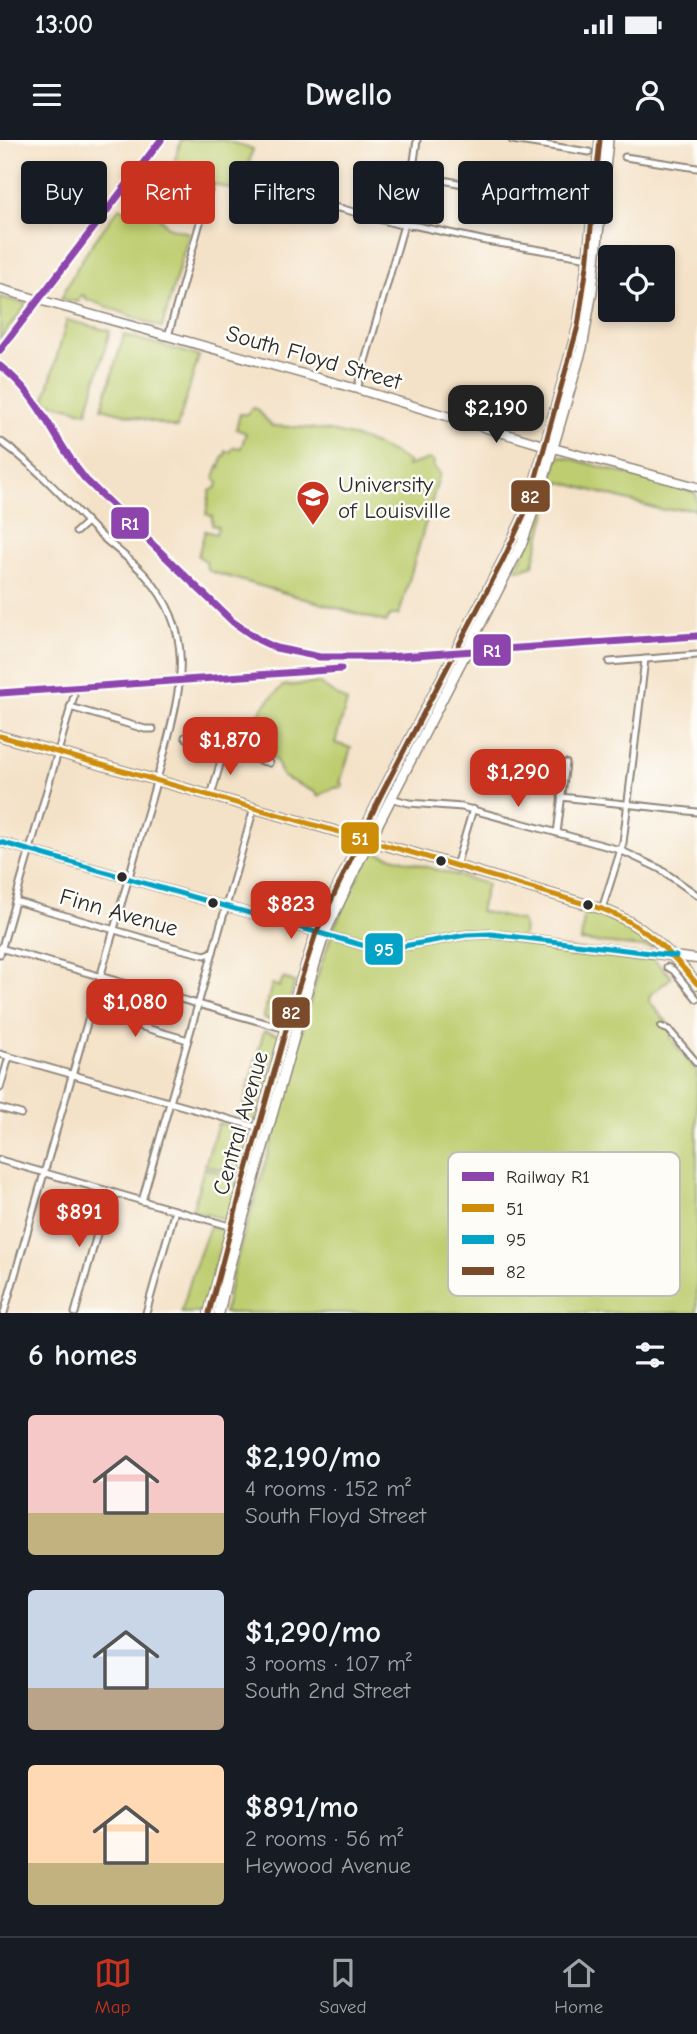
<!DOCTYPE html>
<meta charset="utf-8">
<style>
:root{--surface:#171b24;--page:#242831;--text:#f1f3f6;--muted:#9ea1a6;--line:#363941;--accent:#c8321e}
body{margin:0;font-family:"Comic Neue",sans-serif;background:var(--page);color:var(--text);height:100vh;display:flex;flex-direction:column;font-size:26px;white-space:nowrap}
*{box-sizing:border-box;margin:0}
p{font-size:23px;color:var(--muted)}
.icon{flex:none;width:38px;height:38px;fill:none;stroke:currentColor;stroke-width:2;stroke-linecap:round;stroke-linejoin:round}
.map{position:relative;height:1173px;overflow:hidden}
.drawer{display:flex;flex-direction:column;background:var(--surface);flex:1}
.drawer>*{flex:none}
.banner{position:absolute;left:21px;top:21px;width:656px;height:63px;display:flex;gap:14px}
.fabs{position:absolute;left:598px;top:105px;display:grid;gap:14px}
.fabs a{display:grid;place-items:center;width:77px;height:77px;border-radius:7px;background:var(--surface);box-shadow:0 4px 10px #0003;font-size:35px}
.price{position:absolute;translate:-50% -60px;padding:0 16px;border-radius:14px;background:var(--accent);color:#fff;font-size:23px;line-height:46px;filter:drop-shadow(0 2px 4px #0008)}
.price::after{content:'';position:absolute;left:50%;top:42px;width:21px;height:16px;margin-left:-10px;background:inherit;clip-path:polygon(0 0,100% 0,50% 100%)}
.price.current{background:#222;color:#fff}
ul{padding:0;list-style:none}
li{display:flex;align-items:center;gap:21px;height:175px;padding:0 28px}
li span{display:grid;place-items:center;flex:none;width:196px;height:140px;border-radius:7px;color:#555}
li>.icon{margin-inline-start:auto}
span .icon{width:84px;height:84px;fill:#fffc;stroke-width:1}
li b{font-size:30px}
h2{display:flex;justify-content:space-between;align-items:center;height:84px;padding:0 28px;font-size:30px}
.pill{padding:0 24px;border-radius:7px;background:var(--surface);box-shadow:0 4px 10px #0003;font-size:24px;line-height:63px}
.pill.current{background:var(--accent);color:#fff}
.status{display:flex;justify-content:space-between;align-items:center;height:49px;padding:0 35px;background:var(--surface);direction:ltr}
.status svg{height:19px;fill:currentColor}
header{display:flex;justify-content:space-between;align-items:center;height:91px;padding:0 28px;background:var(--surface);font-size:32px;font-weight:600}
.tabs{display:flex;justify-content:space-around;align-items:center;height:98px;border-top:2px solid var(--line);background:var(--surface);font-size:19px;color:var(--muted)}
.tabs a{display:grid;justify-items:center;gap:4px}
.tabs .current{color:var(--accent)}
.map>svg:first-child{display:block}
.green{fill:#becd6f;stroke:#747c4d;stroke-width:2}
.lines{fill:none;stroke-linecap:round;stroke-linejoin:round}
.street-casing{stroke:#90867a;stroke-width:9}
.secondary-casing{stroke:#90867a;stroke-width:11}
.primary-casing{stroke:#90867a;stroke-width:12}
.street{stroke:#fff;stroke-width:5}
.secondary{stroke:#fff;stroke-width:8}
.primary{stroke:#fff;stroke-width:9}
.bus-1-casing{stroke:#fdfcf7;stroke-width:10}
.bus-2-casing{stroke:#fdfcf7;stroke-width:10}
.bus-3-casing{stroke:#fdfcf7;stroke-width:10}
.bus-1{stroke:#ce8d09;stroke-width:5}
.bus-2{stroke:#02a3c6;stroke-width:5}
.bus-3{stroke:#7a4b2a;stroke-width:5}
.rail-1-casing{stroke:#fdfcf7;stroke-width:12}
.rail-1{stroke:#8e44ad;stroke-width:7}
.bus-dot{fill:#2b2b2b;stroke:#fdfcf7;stroke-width:2.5}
.labels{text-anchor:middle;stroke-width:5;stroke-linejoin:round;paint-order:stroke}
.street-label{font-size:23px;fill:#2b2b2b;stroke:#fdfcf7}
.poi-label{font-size:23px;fill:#2b2b2b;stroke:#fdfcf7;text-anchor:start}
.key{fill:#fdfcf7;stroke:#bebdba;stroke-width:2}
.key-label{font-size:19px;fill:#2b2b2b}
.line-badge{stroke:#fdfcf7;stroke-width:2.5}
.badge-label{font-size:19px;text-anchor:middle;font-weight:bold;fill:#fff}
</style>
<div class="status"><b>13:00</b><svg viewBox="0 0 49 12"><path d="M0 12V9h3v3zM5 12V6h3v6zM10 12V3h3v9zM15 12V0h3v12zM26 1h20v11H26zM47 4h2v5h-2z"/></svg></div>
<header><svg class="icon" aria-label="menu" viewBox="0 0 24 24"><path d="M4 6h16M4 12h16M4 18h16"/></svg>Dwello<svg class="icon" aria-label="person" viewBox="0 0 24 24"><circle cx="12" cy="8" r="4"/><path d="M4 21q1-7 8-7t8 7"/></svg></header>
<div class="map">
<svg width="697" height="1173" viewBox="0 0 697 1173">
<rect width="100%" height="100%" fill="#fdfcf7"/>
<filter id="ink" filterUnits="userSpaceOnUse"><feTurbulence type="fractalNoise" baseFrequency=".0143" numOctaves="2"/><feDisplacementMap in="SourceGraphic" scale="14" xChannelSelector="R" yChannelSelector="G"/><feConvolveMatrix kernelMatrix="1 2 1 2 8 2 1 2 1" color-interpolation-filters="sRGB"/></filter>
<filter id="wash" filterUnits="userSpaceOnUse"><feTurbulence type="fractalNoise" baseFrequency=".00686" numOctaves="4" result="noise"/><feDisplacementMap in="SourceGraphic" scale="28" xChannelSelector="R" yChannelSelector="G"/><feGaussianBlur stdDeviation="1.57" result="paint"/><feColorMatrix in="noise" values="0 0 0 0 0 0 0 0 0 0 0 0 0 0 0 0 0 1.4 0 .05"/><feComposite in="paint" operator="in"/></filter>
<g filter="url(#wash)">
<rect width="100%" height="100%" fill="#f4e2c8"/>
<g class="green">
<polygon points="181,0 223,0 253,9 241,52 171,32"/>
<path d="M 120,67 C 130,74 141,73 152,69 L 168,87 L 189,93 L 162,188 L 84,158 L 85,156 L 81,155 L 78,162 L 61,159 C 76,125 97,96 120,67 Z"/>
<polygon points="0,157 27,164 0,199"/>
<polygon points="67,180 110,191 87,272 47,262 45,259"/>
<polygon points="124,195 199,216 177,288 102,268"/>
<path d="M 252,268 L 257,269 L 272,286 C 330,288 359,293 409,322 L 407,326 L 429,319 L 434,322 L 433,327 L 440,333 L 399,475 L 391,475 L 386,482 L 212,432 L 207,429 L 206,421 L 198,416 L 205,391 L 216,394 L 218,387 L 212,385 L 212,376 L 206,374 L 210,351 L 217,347 L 218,343 L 214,338 L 218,326 L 220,327 L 223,316 L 225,316 L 226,311 L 230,312 L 234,307 L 241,308 L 246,293 L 236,289 L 240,274 L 247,274 Z"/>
<polygon points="561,316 696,353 697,368 694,371 693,368 662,370 561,342 559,345 554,345 533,425 520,430 517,429 541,371 556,321"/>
<path d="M 318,543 L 347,562 L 335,603 L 351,608 L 340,643 L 343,644 L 342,648 C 335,646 323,652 319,657 L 317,656 L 317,653 L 283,637 L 276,620 L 255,609 C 249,578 262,566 283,546 Z"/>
<polygon points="375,712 487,744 480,771 522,781 524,786 522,803 653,819 672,837 650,855 649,861 670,886 672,900 697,932 697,1173 224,1173 234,1128 272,1001 319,830 335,785 369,714"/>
<polygon points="585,769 626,784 653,803 652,808 581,801"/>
<polygon points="283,838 295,842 283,884 263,878 272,844 279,847"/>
<polygon points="264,891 280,895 255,982 240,977"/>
<polygon points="218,983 252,993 240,1035 205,1025"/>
<polygon points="204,1028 239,1038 227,1080 192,1070"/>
<polygon points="210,1086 224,1090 204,1173 181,1173 193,1132"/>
</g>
</g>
<g filter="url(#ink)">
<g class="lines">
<defs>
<g id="street">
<polyline points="512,0 589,12"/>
<polyline points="625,17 697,28"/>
<polyline points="413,34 513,54"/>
<polyline points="318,64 343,69 397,84 417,86 486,101 589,118"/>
<polyline points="168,196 210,47"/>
<polyline points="357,249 406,78 417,0"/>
<path d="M 0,301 C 35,325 64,358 94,389 C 110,405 130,418 146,436 C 198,494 180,551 163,618 L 4,1173"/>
<polyline points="76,392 87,382"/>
<polyline points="609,522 697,515"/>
<polyline points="70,567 145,589 153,589"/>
<polyline points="185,597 192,601 269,623"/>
<polyline points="211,656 224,610"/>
<polyline points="561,657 697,672"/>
<polyline points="390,658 409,663 462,667 620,710 660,729 697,755"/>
<polyline points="557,693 566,623"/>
<polyline points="456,726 473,669"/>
<polyline points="15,761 173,807 205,815 213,812"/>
<polyline points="602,769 623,703 645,519"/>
<polyline points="0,808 286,889"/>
<polyline points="0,814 74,556"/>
<polyline points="667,827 673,830 697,859"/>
<polyline points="90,872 188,900"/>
<polyline points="661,887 669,890 697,923"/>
<polyline points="0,914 260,988"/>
<polyline points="0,948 9,917"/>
<polyline points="0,968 21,974"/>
<polyline points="0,1020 233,1087"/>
<polyline points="142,1061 254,668"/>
<polyline points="75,1173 109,1051"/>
<polyline points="146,1173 175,1070"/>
</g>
<g id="secondary">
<polyline points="0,149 357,249 553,308 697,347"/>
<polyline points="0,702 372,808 387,809 466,795 491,794 697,819"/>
</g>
<g id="primary">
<path d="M 0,596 L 420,715 L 602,769 C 643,784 670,811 697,844"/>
<polyline points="209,1173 242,1047 292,868 316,793 381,655 504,418 525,373 533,348 578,186 587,126 600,0"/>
<polyline points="219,1173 229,1128 311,837 324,795 361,717 522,403 540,352 582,208 592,151 608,0"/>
</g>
</defs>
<use href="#street" class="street-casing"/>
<use href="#secondary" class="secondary-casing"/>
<use href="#primary" class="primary-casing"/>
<use href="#street" class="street"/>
<use href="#secondary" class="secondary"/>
<use href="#primary" class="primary"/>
<defs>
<path id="bus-1" d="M 0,596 L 420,715 L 602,769 C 643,784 670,811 697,844"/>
<polyline id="bus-2" points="0,702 372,808 387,809 466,795 491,794 676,816"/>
<polyline id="bus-3" points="209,1173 242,1047 292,868 316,793 381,655 504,418 525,373 533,348 578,186 587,126 600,0"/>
</defs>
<use href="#bus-1" class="bus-1-casing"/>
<use href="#bus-2" class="bus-2-casing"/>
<use href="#bus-3" class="bus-3-casing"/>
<use href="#bus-1" class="bus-1"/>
<use href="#bus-2" class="bus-2"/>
<use href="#bus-3" class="bus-3"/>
<defs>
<g id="rail-1">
<polyline points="0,210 161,0"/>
<path d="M 0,226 C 40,255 55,303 86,340 L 233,482 L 259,500 L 276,508 L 320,517 L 386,517 L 697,496"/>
<polyline points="0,553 341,529"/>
</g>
</defs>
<use href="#rail-1" class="rail-1-casing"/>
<use href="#rail-1" class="rail-1"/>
</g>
</g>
<defs>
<symbol id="university-pin" viewBox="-11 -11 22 30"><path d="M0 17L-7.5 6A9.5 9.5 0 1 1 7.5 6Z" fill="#c8321e" stroke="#fdfcf7"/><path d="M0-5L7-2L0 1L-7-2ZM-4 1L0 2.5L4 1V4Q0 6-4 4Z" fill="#fff"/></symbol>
</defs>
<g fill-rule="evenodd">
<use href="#university-pin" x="294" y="338" width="38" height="52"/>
</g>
<g class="bus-dot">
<circle cx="441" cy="721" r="6"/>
<circle cx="122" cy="737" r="6"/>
<circle cx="213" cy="763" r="6"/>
<circle cx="588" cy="765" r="6"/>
</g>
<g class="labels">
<g class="street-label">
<text transform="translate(314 217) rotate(16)" y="8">South Floyd Street</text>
<text transform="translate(119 772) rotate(16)" y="8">Finn Avenue</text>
<text transform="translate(240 983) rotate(-74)" y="8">Central Avenue</text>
</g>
<g class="poi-label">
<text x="338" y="352">University<tspan x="338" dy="26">of Louisville</tspan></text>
</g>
</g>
<rect x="448" y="1012" width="232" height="144" rx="10" class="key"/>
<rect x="462" y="1032" width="32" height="9" fill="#8e44ad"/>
<rect x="462" y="1064" width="32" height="8" fill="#ce8d09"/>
<rect x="462" y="1095" width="32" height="9" fill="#02a3c6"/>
<rect x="462" y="1127" width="32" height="8" fill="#7a4b2a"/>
<g class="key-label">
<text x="506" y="1043">Railway R1</text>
<text x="506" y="1075">51</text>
<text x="506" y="1106">95</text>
<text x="506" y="1138">82</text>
</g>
<g class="line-badge">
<rect x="510" y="339" width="41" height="34" rx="7" fill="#7a4b2a"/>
<rect x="110" y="366" width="40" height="34" rx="7" fill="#8e44ad"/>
<rect x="472" y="493" width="40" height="34" rx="7" fill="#8e44ad"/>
<rect x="340" y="681" width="40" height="34" rx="7" fill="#ce8d09"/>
<rect x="364" y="792" width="40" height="34" rx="7" fill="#02a3c6"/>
<rect x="271" y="856" width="40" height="33" rx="7" fill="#7a4b2a"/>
</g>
<g class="badge-label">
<text x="530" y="363">82</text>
<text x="130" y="390">R1</text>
<text x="492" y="517">R1</text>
<text x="360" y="705">51</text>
<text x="384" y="816">95</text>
<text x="291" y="879">82</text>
</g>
</svg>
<div class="fabs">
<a><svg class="icon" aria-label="locate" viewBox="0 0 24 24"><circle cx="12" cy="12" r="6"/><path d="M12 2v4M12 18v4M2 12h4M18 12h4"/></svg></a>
</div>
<b class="price current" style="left:496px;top:305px">$2,190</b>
<b class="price" style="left:230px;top:637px">$1,870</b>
<b class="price" style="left:518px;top:669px">$1,290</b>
<b class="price" style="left:291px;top:801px">$823</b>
<b class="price" style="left:135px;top:899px">$1,080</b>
<b class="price" style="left:79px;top:1109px">$891</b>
<div class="banner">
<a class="pill">Buy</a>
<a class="pill current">Rent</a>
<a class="pill">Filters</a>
<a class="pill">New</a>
<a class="pill">Apartment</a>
</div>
</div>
<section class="drawer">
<h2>6 homes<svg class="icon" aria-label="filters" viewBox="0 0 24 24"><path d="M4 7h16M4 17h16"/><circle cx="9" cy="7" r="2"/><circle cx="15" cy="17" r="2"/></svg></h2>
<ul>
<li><span style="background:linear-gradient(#f6c9c9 70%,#c2b280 0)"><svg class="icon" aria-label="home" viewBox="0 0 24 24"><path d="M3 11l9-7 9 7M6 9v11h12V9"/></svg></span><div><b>$2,190/mo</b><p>4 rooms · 152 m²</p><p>South Floyd Street</p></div></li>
<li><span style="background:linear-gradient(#c9d6e8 70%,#b9a48a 0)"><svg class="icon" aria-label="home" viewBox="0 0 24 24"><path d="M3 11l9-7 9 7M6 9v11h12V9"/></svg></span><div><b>$1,290/mo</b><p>3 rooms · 107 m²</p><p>South 2nd Street</p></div></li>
<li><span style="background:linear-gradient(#ffd9b3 70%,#c2b280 0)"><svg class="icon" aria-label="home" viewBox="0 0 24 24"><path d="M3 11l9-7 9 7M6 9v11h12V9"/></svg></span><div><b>$891/mo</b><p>2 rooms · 56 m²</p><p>Heywood Avenue</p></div></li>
</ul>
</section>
<nav class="tabs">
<a class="current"><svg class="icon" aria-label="map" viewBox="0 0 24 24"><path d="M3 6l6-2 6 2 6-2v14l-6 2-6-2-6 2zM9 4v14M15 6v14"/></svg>Map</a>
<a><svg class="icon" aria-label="saved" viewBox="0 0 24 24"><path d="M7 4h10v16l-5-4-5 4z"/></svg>Saved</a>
<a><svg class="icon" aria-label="home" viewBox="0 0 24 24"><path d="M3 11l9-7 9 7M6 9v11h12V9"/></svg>Home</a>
</nav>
